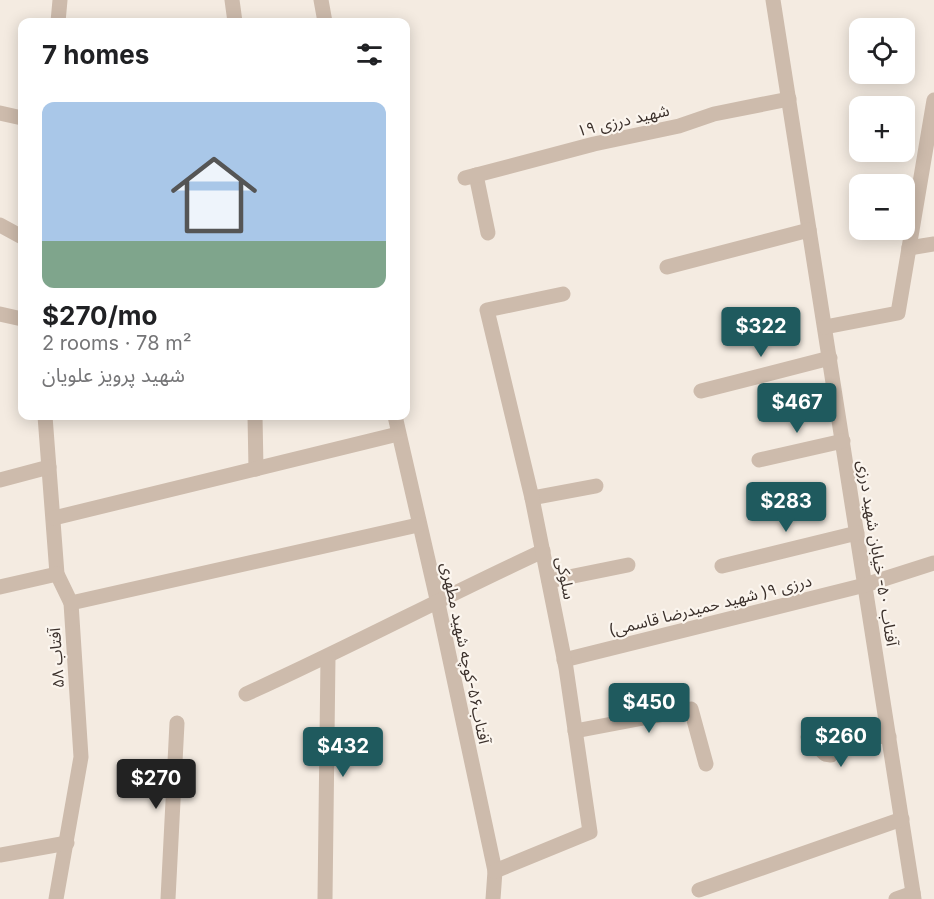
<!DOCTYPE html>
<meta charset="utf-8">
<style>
:root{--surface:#fff;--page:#f2f2f2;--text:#202124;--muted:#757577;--line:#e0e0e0;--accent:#1f5a5e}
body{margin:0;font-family:Inter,"Noto Sans Arabic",sans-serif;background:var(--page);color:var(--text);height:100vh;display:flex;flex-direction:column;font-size:22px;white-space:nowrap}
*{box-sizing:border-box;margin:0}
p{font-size:20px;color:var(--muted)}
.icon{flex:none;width:33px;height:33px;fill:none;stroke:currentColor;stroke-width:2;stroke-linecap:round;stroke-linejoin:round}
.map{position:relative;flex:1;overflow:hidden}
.side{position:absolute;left:18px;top:18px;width:392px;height:402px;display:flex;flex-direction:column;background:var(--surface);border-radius:12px;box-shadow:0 3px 15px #0003}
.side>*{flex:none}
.fabs{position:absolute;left:849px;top:18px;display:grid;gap:12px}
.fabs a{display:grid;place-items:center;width:66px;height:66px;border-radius:12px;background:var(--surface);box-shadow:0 3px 15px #0003;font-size:30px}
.price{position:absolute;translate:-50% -51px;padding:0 14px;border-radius:6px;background:var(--accent);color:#fff;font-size:20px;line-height:39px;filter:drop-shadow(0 2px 3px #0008)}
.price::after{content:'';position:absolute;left:50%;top:36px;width:18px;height:14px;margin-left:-9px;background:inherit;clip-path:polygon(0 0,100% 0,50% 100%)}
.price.active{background:#222;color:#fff}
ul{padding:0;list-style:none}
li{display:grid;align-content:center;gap:12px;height:318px;padding:0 24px}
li+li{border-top:2px solid var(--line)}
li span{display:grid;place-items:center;height:186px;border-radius:12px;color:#555}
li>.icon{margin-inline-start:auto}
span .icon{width:108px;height:108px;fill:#fffc;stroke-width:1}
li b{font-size:26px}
h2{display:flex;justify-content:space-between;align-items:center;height:72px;padding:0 24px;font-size:26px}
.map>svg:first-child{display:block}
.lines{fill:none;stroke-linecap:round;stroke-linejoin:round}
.street{stroke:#cdbbac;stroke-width:15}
.labels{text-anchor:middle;stroke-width:4.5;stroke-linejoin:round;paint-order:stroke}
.street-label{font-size:16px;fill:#3b302b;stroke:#fbf5ee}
</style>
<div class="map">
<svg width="934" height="899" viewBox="0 0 934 899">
<rect width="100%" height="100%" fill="#f4ebe1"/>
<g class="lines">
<g class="street">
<polyline points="232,0 235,22"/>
<polyline points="321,0 325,22"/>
<polyline points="773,0 914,899"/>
<polyline points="58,22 60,0"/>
<polyline points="0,113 22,118"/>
<polyline points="476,175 488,233"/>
<polyline points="465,178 594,144 679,126 714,114 789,99"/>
<polyline points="0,225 22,237"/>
<polyline points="909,248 934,244"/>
<polyline points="667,267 809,230"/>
<polyline points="0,314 22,319"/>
<polyline points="825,327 898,313 934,100"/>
<polyline points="701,391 830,358"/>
<polyline points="45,416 57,574 71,603 81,757 56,899"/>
<polyline points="255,416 256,469"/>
<polyline points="395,416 437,599 495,871 493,899"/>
<polyline points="759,460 843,441"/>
<polyline points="0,480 49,467"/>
<polyline points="532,498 596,486"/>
<polyline points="54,518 398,434"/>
<polyline points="722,566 857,533"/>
<polyline points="549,581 628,565"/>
<polyline points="0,587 57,574"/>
<polyline points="71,603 418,525"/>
<polyline points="564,660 865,585 934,563"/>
<path d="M 246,694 C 346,649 443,597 543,551"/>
<polyline points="575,731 691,709 706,764"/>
<polyline points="808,737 825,754 831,755 845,736 850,734 889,737"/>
<polyline points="0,855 67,843"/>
<polyline points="495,871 590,832 566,668 532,498 487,310 563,294"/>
<polyline points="699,890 902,819"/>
<polyline points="168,899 177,723"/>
<polyline points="325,899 328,657"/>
<polyline points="896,899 913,893"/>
</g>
</g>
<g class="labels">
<g class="street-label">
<text transform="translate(623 120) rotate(-13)" y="6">شهید درزی ۱۹</text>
<text transform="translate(878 553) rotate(81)" y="6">آفتاب ۵۰- خیابان شهید درزی</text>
<text transform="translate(566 578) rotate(79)" y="6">سلوکی</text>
<text transform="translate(710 605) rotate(-14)" y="6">درزی ۹( شهید حمیدرضا قاسمی)</text>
<text transform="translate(466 653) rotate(78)" y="6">آفتاب۵۶-كوچه شهيد مطهری</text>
<text transform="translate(56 658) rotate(-94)" y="6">آفتاب ۵۸</text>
</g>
</g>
</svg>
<div class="fabs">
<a><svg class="icon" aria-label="locate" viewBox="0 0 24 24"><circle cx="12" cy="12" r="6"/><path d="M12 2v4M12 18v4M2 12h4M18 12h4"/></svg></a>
<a>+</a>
<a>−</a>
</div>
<b class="price" style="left:761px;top:358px">$322</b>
<b class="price" style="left:797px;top:434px">$467</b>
<b class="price" style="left:786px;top:533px">$283</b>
<b class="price" style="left:649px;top:734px">$450</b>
<b class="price" style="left:841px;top:768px">$260</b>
<b class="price" style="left:343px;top:778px">$432</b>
<b class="price active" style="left:156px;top:810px">$270</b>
<section class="side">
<h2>7 homes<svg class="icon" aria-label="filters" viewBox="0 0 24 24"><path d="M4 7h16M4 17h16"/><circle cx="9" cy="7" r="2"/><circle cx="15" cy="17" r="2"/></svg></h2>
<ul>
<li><span style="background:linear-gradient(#a9c7e8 75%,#7fa58c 0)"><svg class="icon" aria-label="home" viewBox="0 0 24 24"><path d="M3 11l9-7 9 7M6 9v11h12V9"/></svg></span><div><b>$270/mo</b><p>2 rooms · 78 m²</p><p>شهید پرویز علویان</p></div></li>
</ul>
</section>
</div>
